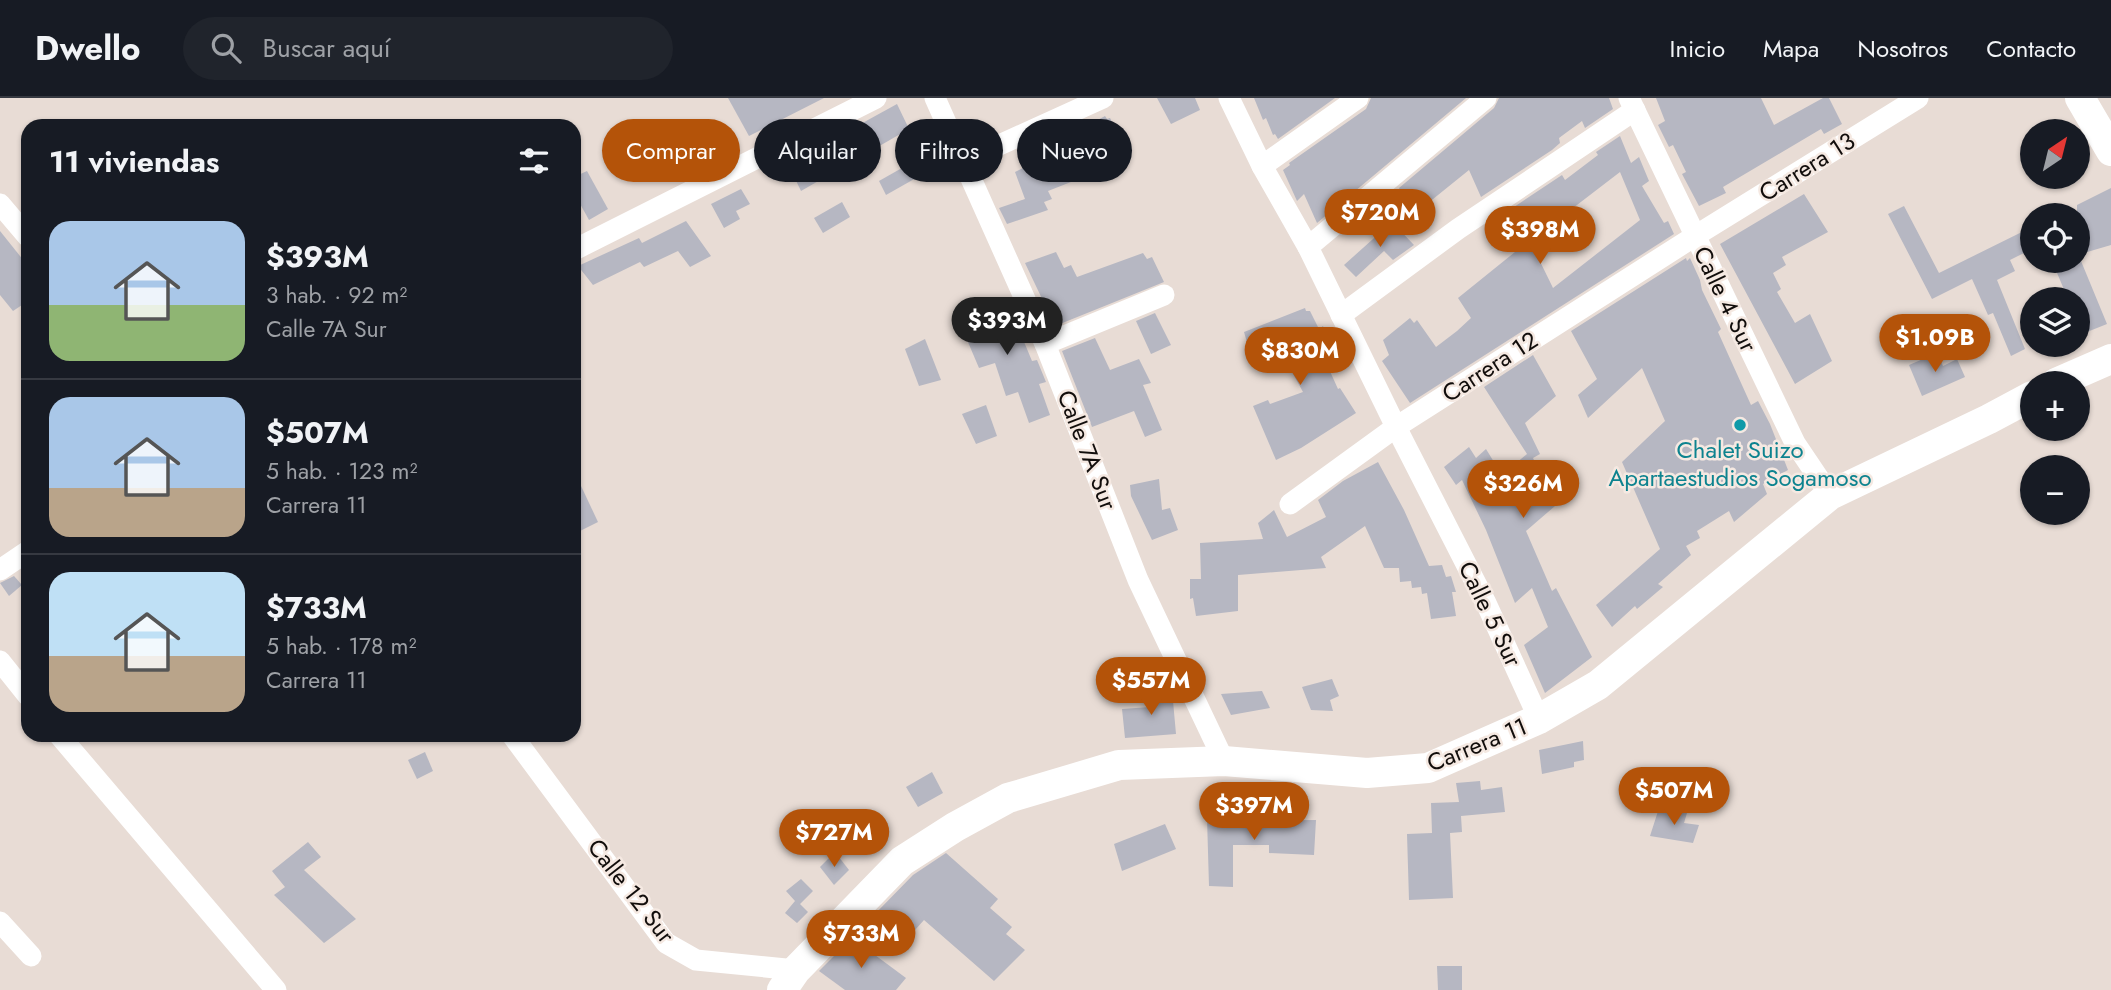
<!DOCTYPE html>
<html lang="es">
<meta charset="utf-8">
<style>
:root{--surface:#171b24;--page:#20242c;--text:#f1f3f6;--muted:#9ea1a6;--line:#363941;--accent:#b45309}
body{margin:0;font-family:Jost,sans-serif;background:var(--page);color:var(--text);height:100vh;display:flex;flex-direction:column;font-size:26px;white-space:nowrap}
*{box-sizing:border-box;margin:0}
p{font-size:23px;color:var(--muted)}
.icon{flex:none;width:38px;height:38px;fill:none;stroke:currentColor;stroke-width:2;stroke-linecap:round;stroke-linejoin:round}
.map{position:relative;flex:1;overflow:hidden}
.details{position:absolute;left:21px;top:21px;width:560px;height:623px;display:flex;flex-direction:column;background:var(--surface);border-radius:21px;box-shadow:0 2px 5px #0004}
.details>*{flex:none}
.hud{position:absolute;left:602px;top:21px;width:665px;height:63px;display:flex;gap:14px}
.needle{width:46px;rotate:35deg}
.controls{position:absolute;left:2020px;top:21px;display:grid;gap:14px}
.controls a{display:grid;place-items:center;width:70px;height:70px;border-radius:50%;background:var(--surface);box-shadow:0 2px 5px #0004;font-size:35px}
.price{position:absolute;translate:-50% -60px;padding:0 16px;border-radius:24px;background:var(--accent);color:#fff;font-size:23px;line-height:46px;filter:drop-shadow(0 2px 4px #0008)}
.price::after{content:'';position:absolute;left:50%;top:42px;width:21px;height:16px;margin-left:-10px;background:inherit;clip-path:polygon(0 0,100% 0,50% 100%)}
.price.current{background:#222;color:#fff}
ul{padding:0;list-style:none}
li{display:flex;align-items:center;gap:21px;height:175px;padding:0 28px}
li+li{border-top:2px solid var(--line)}
li span{display:grid;place-items:center;flex:none;width:196px;height:140px;border-radius:21px;color:#555}
li>.icon{margin-inline-start:auto}
span .icon{width:84px;height:84px;fill:#fffc;stroke-width:1}
li b{font-size:30px}
h2{display:flex;justify-content:space-between;align-items:center;height:84px;padding:0 28px;font-size:30px}
.pill{padding:0 24px;border-radius:32px;background:var(--surface);box-shadow:0 2px 5px #0004;font-size:24px;line-height:63px}
.pill.current{background:var(--accent);color:#fff}
header{display:flex;align-items:center;gap:42px;box-sizing:border-box;height:98px;padding:0 35px;background:var(--surface);border-bottom:2px solid var(--line)}
header strong{font-size:33px}
nav{display:flex;gap:38px;margin-inline-start:auto;font-size:24px}
.search{width:490px;height:63px;background:var(--page);display:flex;align-items:center;gap:18px;box-sizing:border-box;padding:0 24px;border-radius:38px;color:var(--muted);font-size:26px}
.map>svg:first-child{display:block}
.building{fill:#b6b7c2;fill-rule:evenodd}
.lines{fill:none;stroke-linecap:round;stroke-linejoin:round}
.street{stroke:#fff;stroke-width:21}
.secondary{stroke:#fff;stroke-width:30}
.culture-dot{fill:#0f9aa8;stroke:#f5e9e2;stroke-width:2.5}
.labels{text-anchor:middle;stroke-width:5;stroke-linejoin:round;paint-order:stroke}
.street-label{font-size:24px;fill:#110d0b;stroke:#f5e9e2}
.culture-label{font-size:24px;fill:#0d838f;stroke:#f5e9e2}
</style>
<header>
<strong>Dwello</strong>
<div class="search"><svg class="icon" aria-label="search" viewBox="0 0 24 24"><circle cx="10" cy="10" r="6"/><path d="M15 15l6 6"/></svg>Buscar aquí</div>
<nav><a>Inicio</a><a>Mapa</a><a>Nosotros</a><a>Contacto</a></nav>
</header>
<div class="map">
<svg width="2111" height="892" viewBox="0 0 2111 892">
<rect width="100%" height="100%" fill="#e8dcd5"/>
<g class="building">
<polygon points="728,0 824,0 749,38"/>
<polygon points="1157,0 1195,0 1200,12 1171,26"/>
<polygon points="1254,0 1335,0 1278,41 1275,36 1273,37 1266,20 1263,22"/>
<polygon points="1371,0 1466,0 1317,125 1304,96 1297,103 1283,72 1290,67 1289,65 1366,11"/>
<polygon points="1499,0 1609,0 1613,11 1585,30 1582,23 1559,40 1560,45 1552,52 1481,99 1469,72 1412,118 1399,90 1494,10"/>
<polygon points="1656,0 1761,0 1774,27 1823,0 1829,0 1842,26 1824,36 1821,31 1723,89 1726,95 1699,108 1682,76 1686,74 1673,47 1669,49 1658,27 1665,23"/>
<polygon points="897,6 909,31 801,93 788,66"/>
<polygon points="1105,18 1107,21 1110,20 1114,28 1118,27 1129,52 1119,56 1122,64 1048,93 1052,101 1044,104 1048,112 1007,126 999,110 1025,101 1015,74 1023,70 1018,58 1024,55 1023,53 1057,35 1094,24"/>
<polygon points="931,28 945,60 927,70 913,38"/>
<path d="M 1620,38 L 1631,65 L 1639,59 L 1649,83 L 1642,88 L 1664,125 L 1668,123 L 1674,136 L 1410,305 L 1382,263 L 1389,257 L 1383,242 L 1410,220 L 1414,225 L 1417,222 L 1436,249 L 1457,233 L 1471,220 L 1458,200 L 1515,154 L 1499,119 L 1562,77 L 1565,82 L 1598,57 L 1596,54 ZM 1620,74 L 1640,122 L 1553,190 L 1530,143 Z"/>
<polygon points="909,66 916,80 886,97 879,83"/>
<polygon points="587,73 608,111 589,122 574,95 574,79"/>
<polygon points="2111,90 2111,147 2077,157 2077,107"/>
<polygon points="741,91 750,106 736,113 740,121 724,130 711,106"/>
<polygon points="1804,96 1828,134 1782,159 1786,167 1773,175 1781,191 1777,194 1795,225 1810,216 1832,263 1795,286 1720,146"/>
<polygon points="842,104 850,119 823,135 814,120"/>
<polygon points="1904,108 1939,175 2032,129 2032,151 2010,162 2015,173 1997,182 2025,251 2011,258 1993,215 1988,217 1972,181 1932,201 1888,116"/>
<polygon points="686,123 711,158 690,169 678,153 644,169 640,164 593,187 578,168 639,140 642,145"/>
<polygon points="1392,124 1414,147 1393,162 1384,153 1356,179 1344,167"/>
<polygon points="0,133 28,168 28,203 13,213 0,197"/>
<polygon points="1056,154 1064,170 1071,167 1077,179 1143,155 1147,161 1152,159 1164,184 1055,228 1025,165"/>
<polygon points="1686,160 1687,163 1690,160 1700,182 1702,192 1721,231 1718,234 1751,307 1758,303 1770,326 1788,372 1763,386 1767,396 1734,424 1729,413 1697,433 1700,440 1686,448 1691,457 1658,486 1663,489 1637,511 1635,508 1612,529 1596,507 1660,451 1622,364 1665,323 1642,270 1588,320 1578,297 1597,281 1571,233"/>
<polygon points="2052,163 2081,163 2107,226 2082,236 2077,224 2077,201 2068,201"/>
<polygon points="996,203 1011,224 1015,222 1032,263 1037,262 1046,284 1039,286 1050,317 1029,325 1018,294 1006,298 995,265 979,270 959,223"/>
<polygon points="1305,210 1306,213 1310,213 1319,231 1323,228 1333,255 1314,264 1324,260 1338,291 1340,290 1356,315 1301,350 1276,362 1253,308 1268,302 1270,306 1303,294 1292,274 1310,266 1300,236 1250,255 1244,234"/>
<polygon points="1155,215 1171,247 1151,256 1136,223"/>
<polygon points="1095,240 1110,272 1139,261 1151,285 1143,287 1162,332 1145,339 1134,313 1092,329 1062,253"/>
<polygon points="925,241 941,282 919,288 905,251"/>
<polygon points="1937,255 1943,268 1957,261 1965,279 1922,298 1909,267"/>
<polygon points="1533,257 1556,298 1525,325 1540,356 1533,360 1555,408 1526,433 1552,493 1556,490 1592,559 1545,595 1524,547 1548,529 1532,490 1515,505 1486,432 1462,382 1456,387 1444,369 1469,349 1476,360 1486,351 1502,377 1527,356 1484,289"/>
<polygon points="986,307 997,338 976,346 962,316"/>
<polygon points="1378,364 1404,412 1429,468 1442,467 1446,479 1451,478 1456,494 1452,494 1456,518 1431,521 1427,495 1422,496 1421,489 1412,490 1411,483 1400,484 1399,470 1384,470 1365,428 1321,459 1326,470 1238,477 1238,513 1196,518 1193,500 1190,501 1190,481 1201,481 1200,445 1263,441 1258,425 1274,412 1287,439 1326,419 1318,402 1343,383"/>
<polygon points="574,373 598,424 574,436"/>
<polygon points="1159,381 1162,412 1170,410 1178,432 1152,442 1131,398 1130,387"/>
<polygon points="14,478 22,487 9,498 0,485"/>
<polygon points="1332,581 1339,598 1330,602 1333,613 1311,612 1302,589"/>
<polygon points="1172,592 1176,636 1125,640 1122,611 1150,609 1149,594"/>
<polygon points="1262,593 1270,610 1231,617 1221,596"/>
<polygon points="1583,643 1584,662 1574,664 1574,669 1542,676 1539,652"/>
<polygon points="425,654 433,673 417,681 408,662"/>
<polygon points="932,674 943,695 918,709 906,689"/>
<polygon points="1480,683 1481,692 1502,689 1505,714 1461,718 1462,734 1450,735 1453,800 1409,802 1407,736 1432,735 1431,705 1459,704 1456,685"/>
<polygon points="1659,710 1687,715 1684,725 1699,727 1693,745 1650,738"/>
<polygon points="1207,720 1234,721 1234,723 1316,722 1314,757 1269,755 1269,747 1233,747 1233,789 1209,788"/>
<polygon points="1165,726 1176,751 1122,773 1114,746"/>
<polygon points="308,744 321,759 304,772 356,821 324,845 274,797 285,789 272,773"/>
<polygon points="835,754 849,772 834,787 820,769"/>
<polygon points="946,755 998,801 990,810 1012,829 1006,836 1025,852 994,883 924,822 906,842 873,818 913,777"/>
<polygon points="801,781 813,793 800,806 808,814 797,825 785,815 795,803 786,793"/>
<polygon points="852,840 906,880 896,892 845,892 819,873"/>
<polygon points="1437,868 1462,868 1462,892 1438,892"/>
</g>
<g class="lines">
<g class="street">
<polyline points="935,0 1045,246 1138,482 1224,663"/>
<polyline points="1229,0 1262,68 1308,149 1396,329 1486,505 1539,621"/>
<polyline points="1629,0 1795,345 1830,397"/>
<polyline points="964,63 1103,0"/>
<polyline points="1262,68 1358,0"/>
<polyline points="0,106 28,139"/>
<polyline points="1308,149 1486,0"/>
<polyline points="574,152 876,0"/>
<polyline points="1341,217 1458,131 1635,12"/>
<polyline points="1045,246 1164,197"/>
<polyline points="1290,406 1396,329 1695,138 1918,0"/>
<polyline points="0,472 28,453"/>
<polyline points="0,563 28,598"/>
<polyline points="59,637 276,892"/>
<polyline points="512,637 666,845 696,862 796,872"/>
<polyline points="0,824 31,858"/>
</g>
<g class="secondary">
<polyline points="2080,0 2111,53"/>
<polyline points="2056,285 2111,261"/>
<polyline points="782,892 796,872 902,763 955,729 1008,700 1119,667 1224,663 1367,675 1428,670 1539,621 1598,587 1830,397 1989,321 2032,298"/>
</g>
</g>
<circle class="culture-dot" cx="1740" cy="327" r="7"/>
<g class="labels">
<g class="street-label">
<text transform="translate(1807 69) rotate(-32)" y="8">Carrera 13</text>
<text transform="translate(1725 201) rotate(64)" y="8">Calle 4 Sur</text>
<text transform="translate(1490 269) rotate(-33)" y="8">Carrera 12</text>
<text transform="translate(1087 352) rotate(69)" y="8">Calle 7A Sur</text>
<text transform="translate(1490 516) rotate(64)" y="8">Calle 5 Sur</text>
<text transform="translate(1477 647) rotate(-22)" y="8">Carrera 11</text>
<text transform="translate(631 793) rotate(52)" y="8">Calle 12 Sur</text>
</g>
<g class="culture-label">
<text x="1740" y="360">Chalet Suizo<tspan x="1740" dy="28">Apartaestudios Sogamoso</tspan></text>
</g>
</g>
</svg>
<div class="controls">
<a><svg class="needle" viewBox="-14 -14 28 28"><path d="M0-13l5 13h-10z" fill="#e53935"/><path d="M0 13l5-13h-10z" fill="#9ea1a6"/></svg></a>
<a><svg class="icon" aria-label="locate" viewBox="0 0 24 24"><circle cx="12" cy="12" r="6"/><path d="M12 2v4M12 18v4M2 12h4M18 12h4"/></svg></a>
<a><svg class="icon" aria-label="layers" viewBox="0 0 24 24"><path d="M12 4l9 5-9 5-9-5zM3 14l9 5 9-5"/></svg></a>
<a>+</a>
<a>−</a>
</div>
<b class="price" style="left:1380px;top:151px">$720M</b>
<b class="price" style="left:1540px;top:168px">$398M</b>
<b class="price current" style="left:1007px;top:259px">$393M</b>
<b class="price" style="left:1935px;top:276px">$1.09B</b>
<b class="price" style="left:1300px;top:289px">$830M</b>
<b class="price" style="left:1523px;top:422px">$326M</b>
<b class="price" style="left:1151px;top:619px">$557M</b>
<b class="price" style="left:1674px;top:729px">$507M</b>
<b class="price" style="left:1254px;top:744px">$397M</b>
<b class="price" style="left:834px;top:771px">$727M</b>
<b class="price" style="left:861px;top:872px">$733M</b>
<div class="hud">
<a class="pill current">Comprar</a>
<a class="pill">Alquilar</a>
<a class="pill">Filtros</a>
<a class="pill">Nuevo</a>
</div>
<section class="details">
<h2>11 viviendas<svg class="icon" aria-label="filters" viewBox="0 0 24 24"><path d="M4 7h16M4 17h16"/><circle cx="9" cy="7" r="2"/><circle cx="15" cy="17" r="2"/></svg></h2>
<ul>
<li><span style="background:linear-gradient(#a9c7e8 60%,#8fb573 0)"><svg class="icon" aria-label="home" viewBox="0 0 24 24"><path d="M3 11l9-7 9 7M6 9v11h12V9"/></svg></span><div><b>$393M</b><p>3 hab. · 92 m²</p><p>Calle 7A Sur</p></div></li>
<li><span style="background:linear-gradient(#a9c7e8 65%,#b9a48a 0)"><svg class="icon" aria-label="home" viewBox="0 0 24 24"><path d="M3 11l9-7 9 7M6 9v11h12V9"/></svg></span><div><b>$507M</b><p>5 hab. · 123 m²</p><p>Carrera 11</p></div></li>
<li><span style="background:linear-gradient(#bfe0f5 60%,#b9a48a 0)"><svg class="icon" aria-label="home" viewBox="0 0 24 24"><path d="M3 11l9-7 9 7M6 9v11h12V9"/></svg></span><div><b>$733M</b><p>5 hab. · 178 m²</p><p>Carrera 11</p></div></li>
</ul>
</section>
</div>
